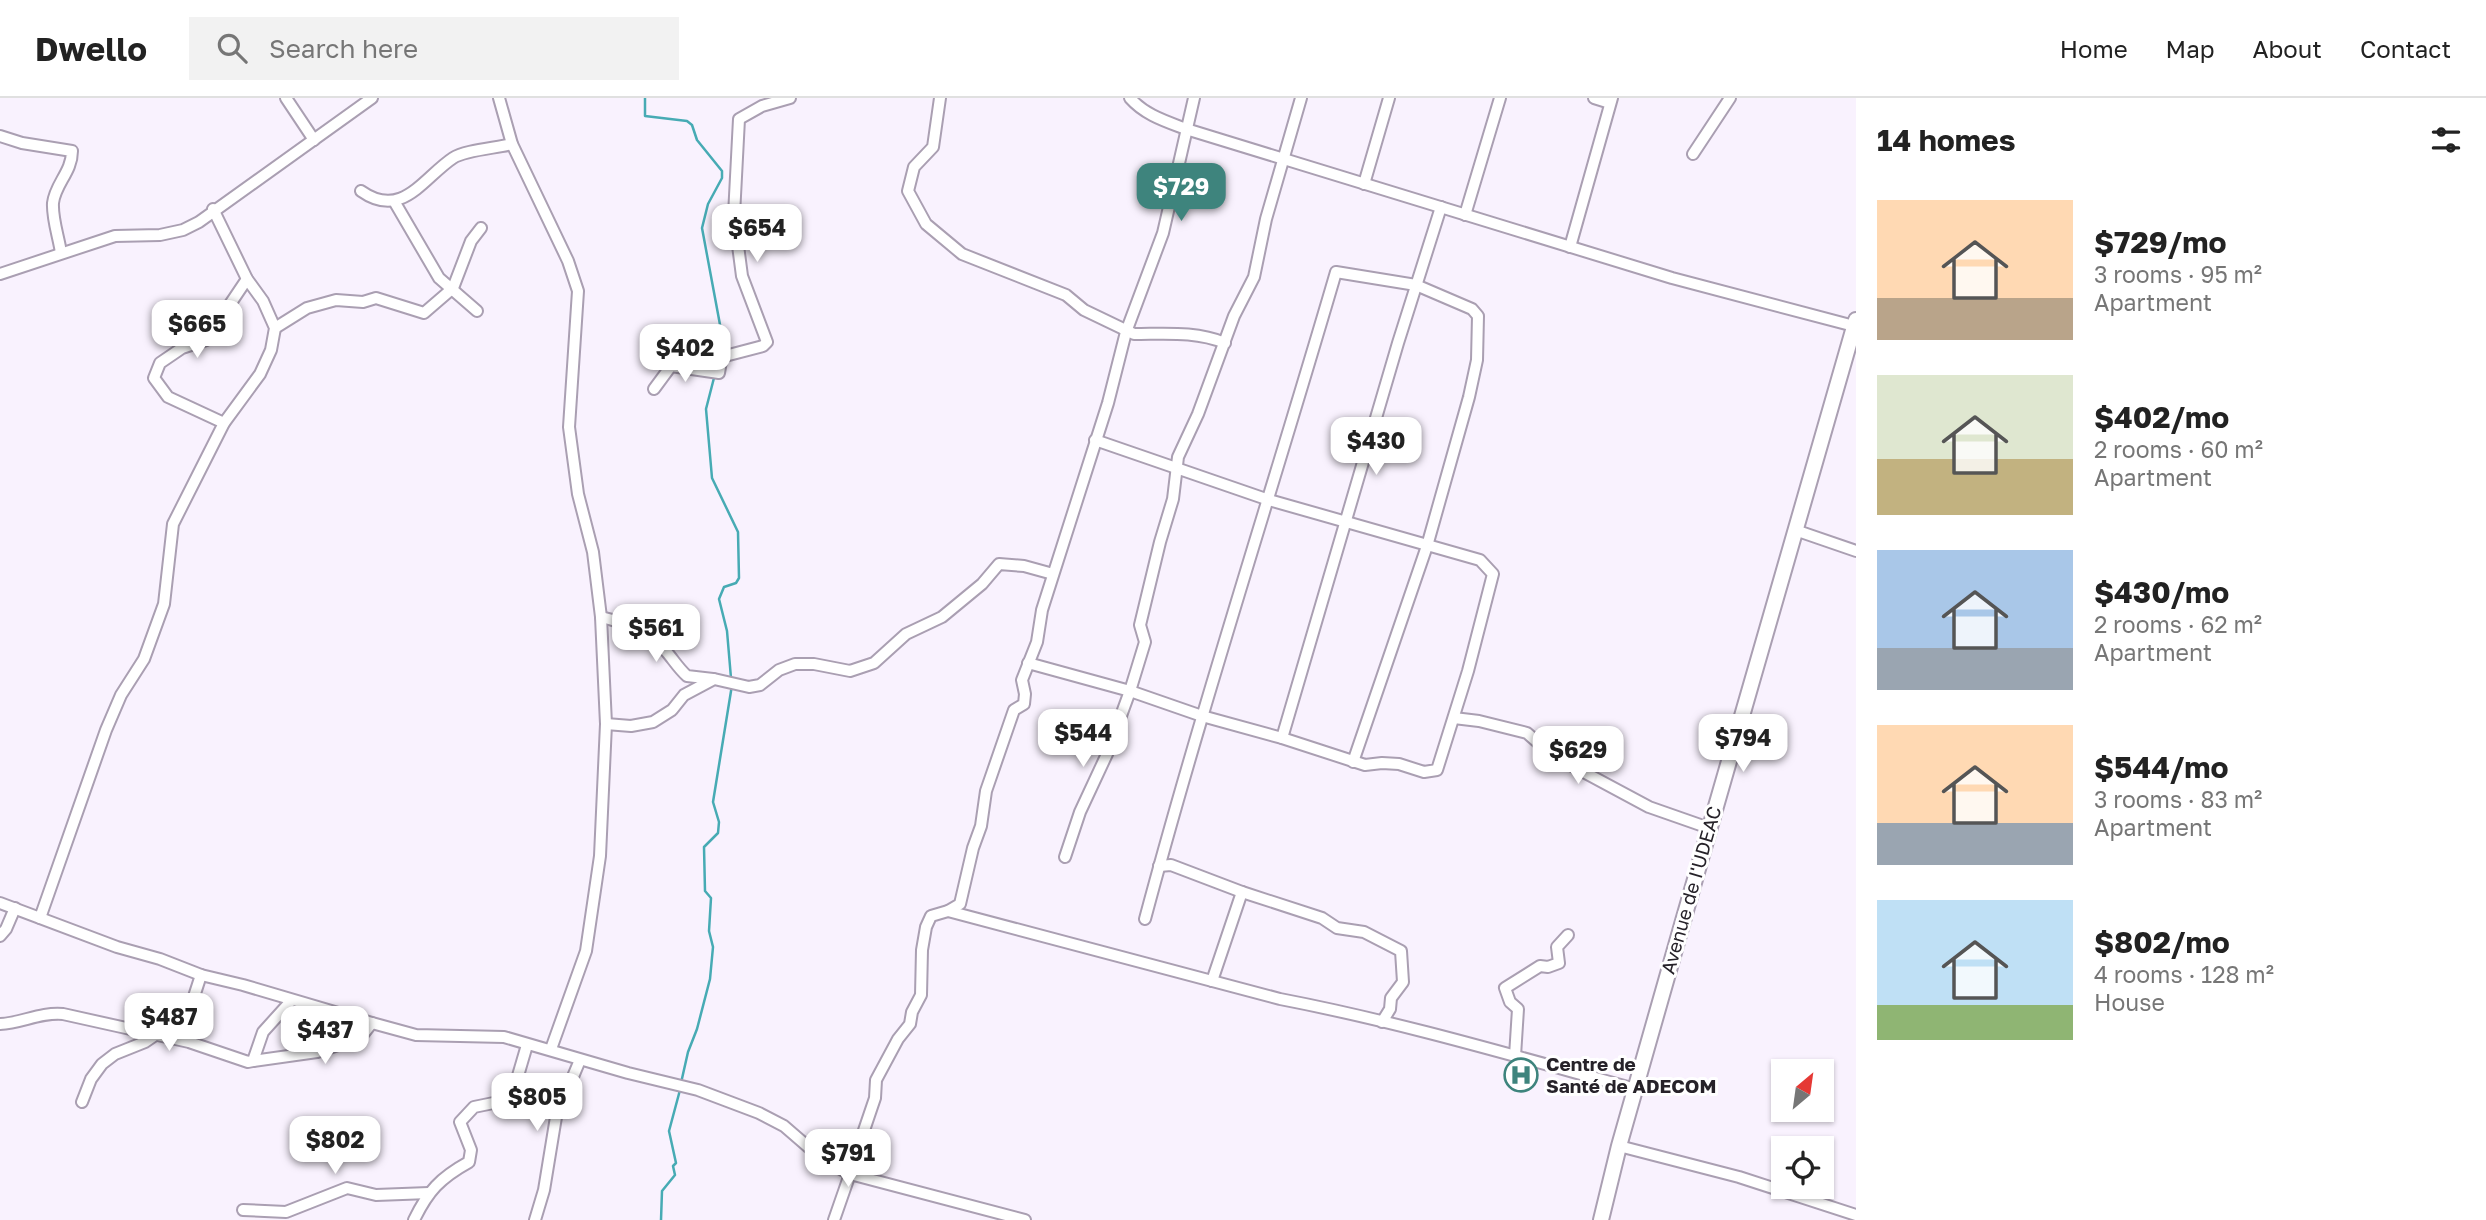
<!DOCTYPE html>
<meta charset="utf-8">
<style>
:root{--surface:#fff;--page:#f2f2f2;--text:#222;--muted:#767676;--line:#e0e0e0;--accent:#3e847d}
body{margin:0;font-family:"Golos Text",sans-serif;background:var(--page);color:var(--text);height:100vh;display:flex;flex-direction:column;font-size:26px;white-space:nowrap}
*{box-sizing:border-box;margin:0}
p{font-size:23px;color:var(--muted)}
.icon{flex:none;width:38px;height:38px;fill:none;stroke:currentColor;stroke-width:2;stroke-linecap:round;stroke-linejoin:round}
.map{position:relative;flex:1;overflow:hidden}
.side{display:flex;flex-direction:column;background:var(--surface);width:630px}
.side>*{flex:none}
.needle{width:46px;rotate:29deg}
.buttons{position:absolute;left:1771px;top:961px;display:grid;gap:14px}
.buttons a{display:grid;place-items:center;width:63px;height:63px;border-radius:0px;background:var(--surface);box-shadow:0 2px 5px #0004;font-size:35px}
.price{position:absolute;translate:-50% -60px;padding:0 16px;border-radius:14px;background:#fff;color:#222;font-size:23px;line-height:46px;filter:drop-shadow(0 2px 4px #0008)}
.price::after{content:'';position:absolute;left:50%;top:42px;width:21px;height:16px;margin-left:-10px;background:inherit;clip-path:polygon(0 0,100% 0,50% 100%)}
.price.current{background:var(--accent);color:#fff}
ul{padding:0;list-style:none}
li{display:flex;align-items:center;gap:21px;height:175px;padding:0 21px}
li span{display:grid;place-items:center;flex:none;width:196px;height:140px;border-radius:0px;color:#555}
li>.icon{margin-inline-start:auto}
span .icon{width:84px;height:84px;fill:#fffc;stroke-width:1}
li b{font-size:30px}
h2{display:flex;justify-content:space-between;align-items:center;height:84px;padding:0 21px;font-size:30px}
header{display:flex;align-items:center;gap:42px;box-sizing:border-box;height:98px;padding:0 35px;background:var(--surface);border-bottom:2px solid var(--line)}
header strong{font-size:33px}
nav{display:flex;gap:38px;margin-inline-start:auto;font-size:24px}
.search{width:490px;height:63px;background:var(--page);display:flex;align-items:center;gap:18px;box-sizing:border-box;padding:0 24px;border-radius:0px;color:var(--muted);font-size:26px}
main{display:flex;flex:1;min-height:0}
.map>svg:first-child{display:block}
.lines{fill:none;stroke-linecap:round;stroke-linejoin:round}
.stream{stroke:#47abb4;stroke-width:2.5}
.minor-casing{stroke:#aa9fb2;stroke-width:14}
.major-casing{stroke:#aa9fb2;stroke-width:18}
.minor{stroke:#fff;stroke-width:10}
.major{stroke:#fff;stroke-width:14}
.labels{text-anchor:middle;stroke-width:6;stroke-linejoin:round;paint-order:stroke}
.street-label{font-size:19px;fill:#262229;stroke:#fff}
.poi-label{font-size:19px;font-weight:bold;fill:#262229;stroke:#fff;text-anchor:start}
</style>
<header>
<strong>Dwello</strong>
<div class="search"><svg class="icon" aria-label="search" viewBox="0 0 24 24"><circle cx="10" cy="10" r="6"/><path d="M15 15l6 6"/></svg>Search here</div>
<nav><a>Home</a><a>Map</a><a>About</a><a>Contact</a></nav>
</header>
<main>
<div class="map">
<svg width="1856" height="1122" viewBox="0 0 1856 1122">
<rect width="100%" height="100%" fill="#f9f2fe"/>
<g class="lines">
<g class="stream">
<polyline points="645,0 645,18 687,23 692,27 697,42 722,73 722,80 708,106 702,130 721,232 718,259"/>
<polyline points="715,276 706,311 712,380 738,434 739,480 736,485 724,489 719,501 727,533 731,580"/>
<polyline points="681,985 688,954 697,931 710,881 713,849 709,833 711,800 705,793 704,749 718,735 719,724 713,704 732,587"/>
<polyline points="661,1122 662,1093 675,1077 673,1068 676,1065 669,1033 680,992"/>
</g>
<defs>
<g id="minor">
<polyline points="286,0 314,42"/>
<polyline points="499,0 512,46 568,163 578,193 569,329 578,396 593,454 601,519 606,626 600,758 586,853 551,951"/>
<path d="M 940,0 L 933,49 L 914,69 L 908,93 L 926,126 L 962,156 L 1066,197 L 1084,212 L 1134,236 C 1166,236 1196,233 1225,245"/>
<path d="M 1130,0 C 1145,17 1165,23 1186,31 L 1672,180 L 1854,228"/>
<polyline points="1594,0 1610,5"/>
<path d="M 0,38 L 22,45 L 72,53 C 72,74 55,86 53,105 C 52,121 59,140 61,155"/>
<polyline points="1693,56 1730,0"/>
<polyline points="1364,86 1389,0"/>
<path d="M 361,93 C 402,122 423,80 453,60 C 465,52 497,50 512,46"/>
<polyline points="394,103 439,180 477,213"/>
<polyline points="1465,117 1500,0"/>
<polyline points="1570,149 1612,0"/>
<polyline points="0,176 115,138 160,137 183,132 199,124 372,0"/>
<polyline points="275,230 307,210 336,202 363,204 376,200 424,215 453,190 471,143 481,130"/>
<polyline points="654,291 671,268 719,275 721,263 725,258 763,248 767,244 742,178 734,117 739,21 762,8 790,0"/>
<polyline points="224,325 168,299 154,280 160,265 182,250 206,242 247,181"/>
<polyline points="1795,432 1856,453"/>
<path d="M 601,519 C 626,525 647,533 665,552 C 673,561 678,570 687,578 L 713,581"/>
<polyline points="1028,565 1130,593 1202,618 1282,640 1365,667 1382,665 1399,666 1424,674 1437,672 1468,573 1493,476 1480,462 1269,402 1095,342"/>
<polyline points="1454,620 1479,623 1527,635 1552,657 1649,709 1709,730"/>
<polyline points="606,626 631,628 653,624 672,612 684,597 714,581 749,589 760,587 779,572 795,566 814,566 850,573 874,565 906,536 942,519 982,486 999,466 1024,468 1053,476"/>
<polyline points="1282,640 1398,245 1441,109"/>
<polyline points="1065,759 1080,714 1107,656 1130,593 1145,544 1140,527 1160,444 1173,401 1178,359 1198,316 1234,218 1254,179 1266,121 1301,0"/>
<polyline points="1159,768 1171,767 1242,794 1322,820 1337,830 1364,834 1401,853 1403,884 1391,900 1390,911 1382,924"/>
<polyline points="0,805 117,849 160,861 201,877 243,887 372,925 416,937 504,939 628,975 698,992 759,1015 784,1028 821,1060 850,1076 1025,1122"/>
<path d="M 948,813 L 1280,901 C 1400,924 1518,959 1635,991"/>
<polyline points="40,820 106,632 121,597 144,561 164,506 173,426 224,325 260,276 271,252 275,230 263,203 247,181 213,111"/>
<path d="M 1145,821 C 1203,604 1273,390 1336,174 L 1416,187 L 1472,211 L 1478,218 L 1477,262 L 1469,299 L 1427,448 L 1353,664"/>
<polyline points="0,838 6,831 15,810"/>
<polyline points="1212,883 1242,794"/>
<path d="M 0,926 C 22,925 40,914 63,916 L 189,944 L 248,964 L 253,963 L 263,934 L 291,903"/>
<polyline points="1515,958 1518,911 1510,904 1505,890 1540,868 1548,869 1559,865 1557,849 1568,837"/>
<polyline points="253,963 317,954 361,939 372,925"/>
<polyline points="82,1004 91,981 102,966 115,956 145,944 189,914 201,877"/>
<polyline points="1619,1048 1739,1079 1856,1117"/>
<polyline points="243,1112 286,1114 347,1090 376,1097 429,1095"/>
<path d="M 414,1122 C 428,1093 440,1080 469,1064 L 471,1052 L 460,1024 L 474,1009 L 508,1002 L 515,988 L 527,947"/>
<polyline points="535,1122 544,1092 556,1019 580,962"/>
<polyline points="834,1122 850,1076 851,1061 858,1050 875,1000 876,982 898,941 910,926 912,914 921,897 922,852 926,829 931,818 948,813 960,806 973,750 981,728 986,693 1014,612 1024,606 1025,596 1022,582 1037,544 1042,512 1108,305 1126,234 1163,135 1194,0"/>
</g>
<polyline id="major" points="1601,1122 1619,1048 1683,823 1856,222"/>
</defs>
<use href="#minor" class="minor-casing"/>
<use href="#major" class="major-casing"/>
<use href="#minor" class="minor"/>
<use href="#major" class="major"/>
</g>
<defs>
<symbol id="hospital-ring" viewBox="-11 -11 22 22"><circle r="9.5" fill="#fff" stroke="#3e847d" stroke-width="1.5"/><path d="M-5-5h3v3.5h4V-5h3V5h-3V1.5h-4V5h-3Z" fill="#3e847d"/></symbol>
</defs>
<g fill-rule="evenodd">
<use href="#hospital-ring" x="1502" y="958" width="38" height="38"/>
</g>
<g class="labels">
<g class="street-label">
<text transform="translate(1691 792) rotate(-74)" y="7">Avenue de I'UDEAC</text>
</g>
<g class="poi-label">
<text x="1546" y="973">Centre de<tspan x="1546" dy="22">Santé de ADECOM</tspan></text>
</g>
</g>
</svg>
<div class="buttons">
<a><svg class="needle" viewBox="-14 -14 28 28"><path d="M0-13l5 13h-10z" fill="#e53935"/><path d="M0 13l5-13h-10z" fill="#767676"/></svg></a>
<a><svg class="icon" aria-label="locate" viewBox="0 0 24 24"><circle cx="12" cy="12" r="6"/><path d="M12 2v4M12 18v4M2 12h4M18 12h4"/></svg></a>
</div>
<b class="price current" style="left:1181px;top:125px">$729</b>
<b class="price" style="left:757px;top:166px">$654</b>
<b class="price" style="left:197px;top:262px">$665</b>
<b class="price" style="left:685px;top:286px">$402</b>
<b class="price" style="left:1376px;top:379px">$430</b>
<b class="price" style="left:656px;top:566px">$561</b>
<b class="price" style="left:1083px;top:671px">$544</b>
<b class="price" style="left:1743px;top:676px">$794</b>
<b class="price" style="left:1578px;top:688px">$629</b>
<b class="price" style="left:169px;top:955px">$487</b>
<b class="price" style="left:325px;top:968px">$437</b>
<b class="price" style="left:537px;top:1035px">$805</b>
<b class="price" style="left:335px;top:1078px">$802</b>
<b class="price" style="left:848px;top:1091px">$791</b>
</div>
<section class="side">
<h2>14 homes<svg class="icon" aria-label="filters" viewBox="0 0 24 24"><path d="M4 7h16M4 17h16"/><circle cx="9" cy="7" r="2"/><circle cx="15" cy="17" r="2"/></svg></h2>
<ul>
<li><span style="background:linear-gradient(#ffd9b3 70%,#b9a48a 0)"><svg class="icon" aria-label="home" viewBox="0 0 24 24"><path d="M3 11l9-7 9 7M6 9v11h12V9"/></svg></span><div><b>$729/mo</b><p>3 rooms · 95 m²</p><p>Apartment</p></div></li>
<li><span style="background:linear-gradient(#dfe7d0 60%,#c2b280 0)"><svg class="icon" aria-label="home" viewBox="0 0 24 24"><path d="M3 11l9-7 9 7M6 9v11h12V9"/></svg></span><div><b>$402/mo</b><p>2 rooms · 60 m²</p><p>Apartment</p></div></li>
<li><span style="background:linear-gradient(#a9c7e8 70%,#9aa5b1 0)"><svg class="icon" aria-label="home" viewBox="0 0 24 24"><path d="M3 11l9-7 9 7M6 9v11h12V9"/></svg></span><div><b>$430/mo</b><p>2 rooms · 62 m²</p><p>Apartment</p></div></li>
<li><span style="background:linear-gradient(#ffd9b3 70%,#9aa5b1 0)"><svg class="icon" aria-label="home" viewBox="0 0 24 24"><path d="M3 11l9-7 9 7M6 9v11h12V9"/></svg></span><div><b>$544/mo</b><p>3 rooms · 83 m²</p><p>Apartment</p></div></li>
<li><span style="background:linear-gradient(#bfe0f5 75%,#8fb573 0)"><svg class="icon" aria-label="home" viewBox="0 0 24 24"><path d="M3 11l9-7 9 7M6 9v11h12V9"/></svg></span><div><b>$802/mo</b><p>4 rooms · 128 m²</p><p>House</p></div></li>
</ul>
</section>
</main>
